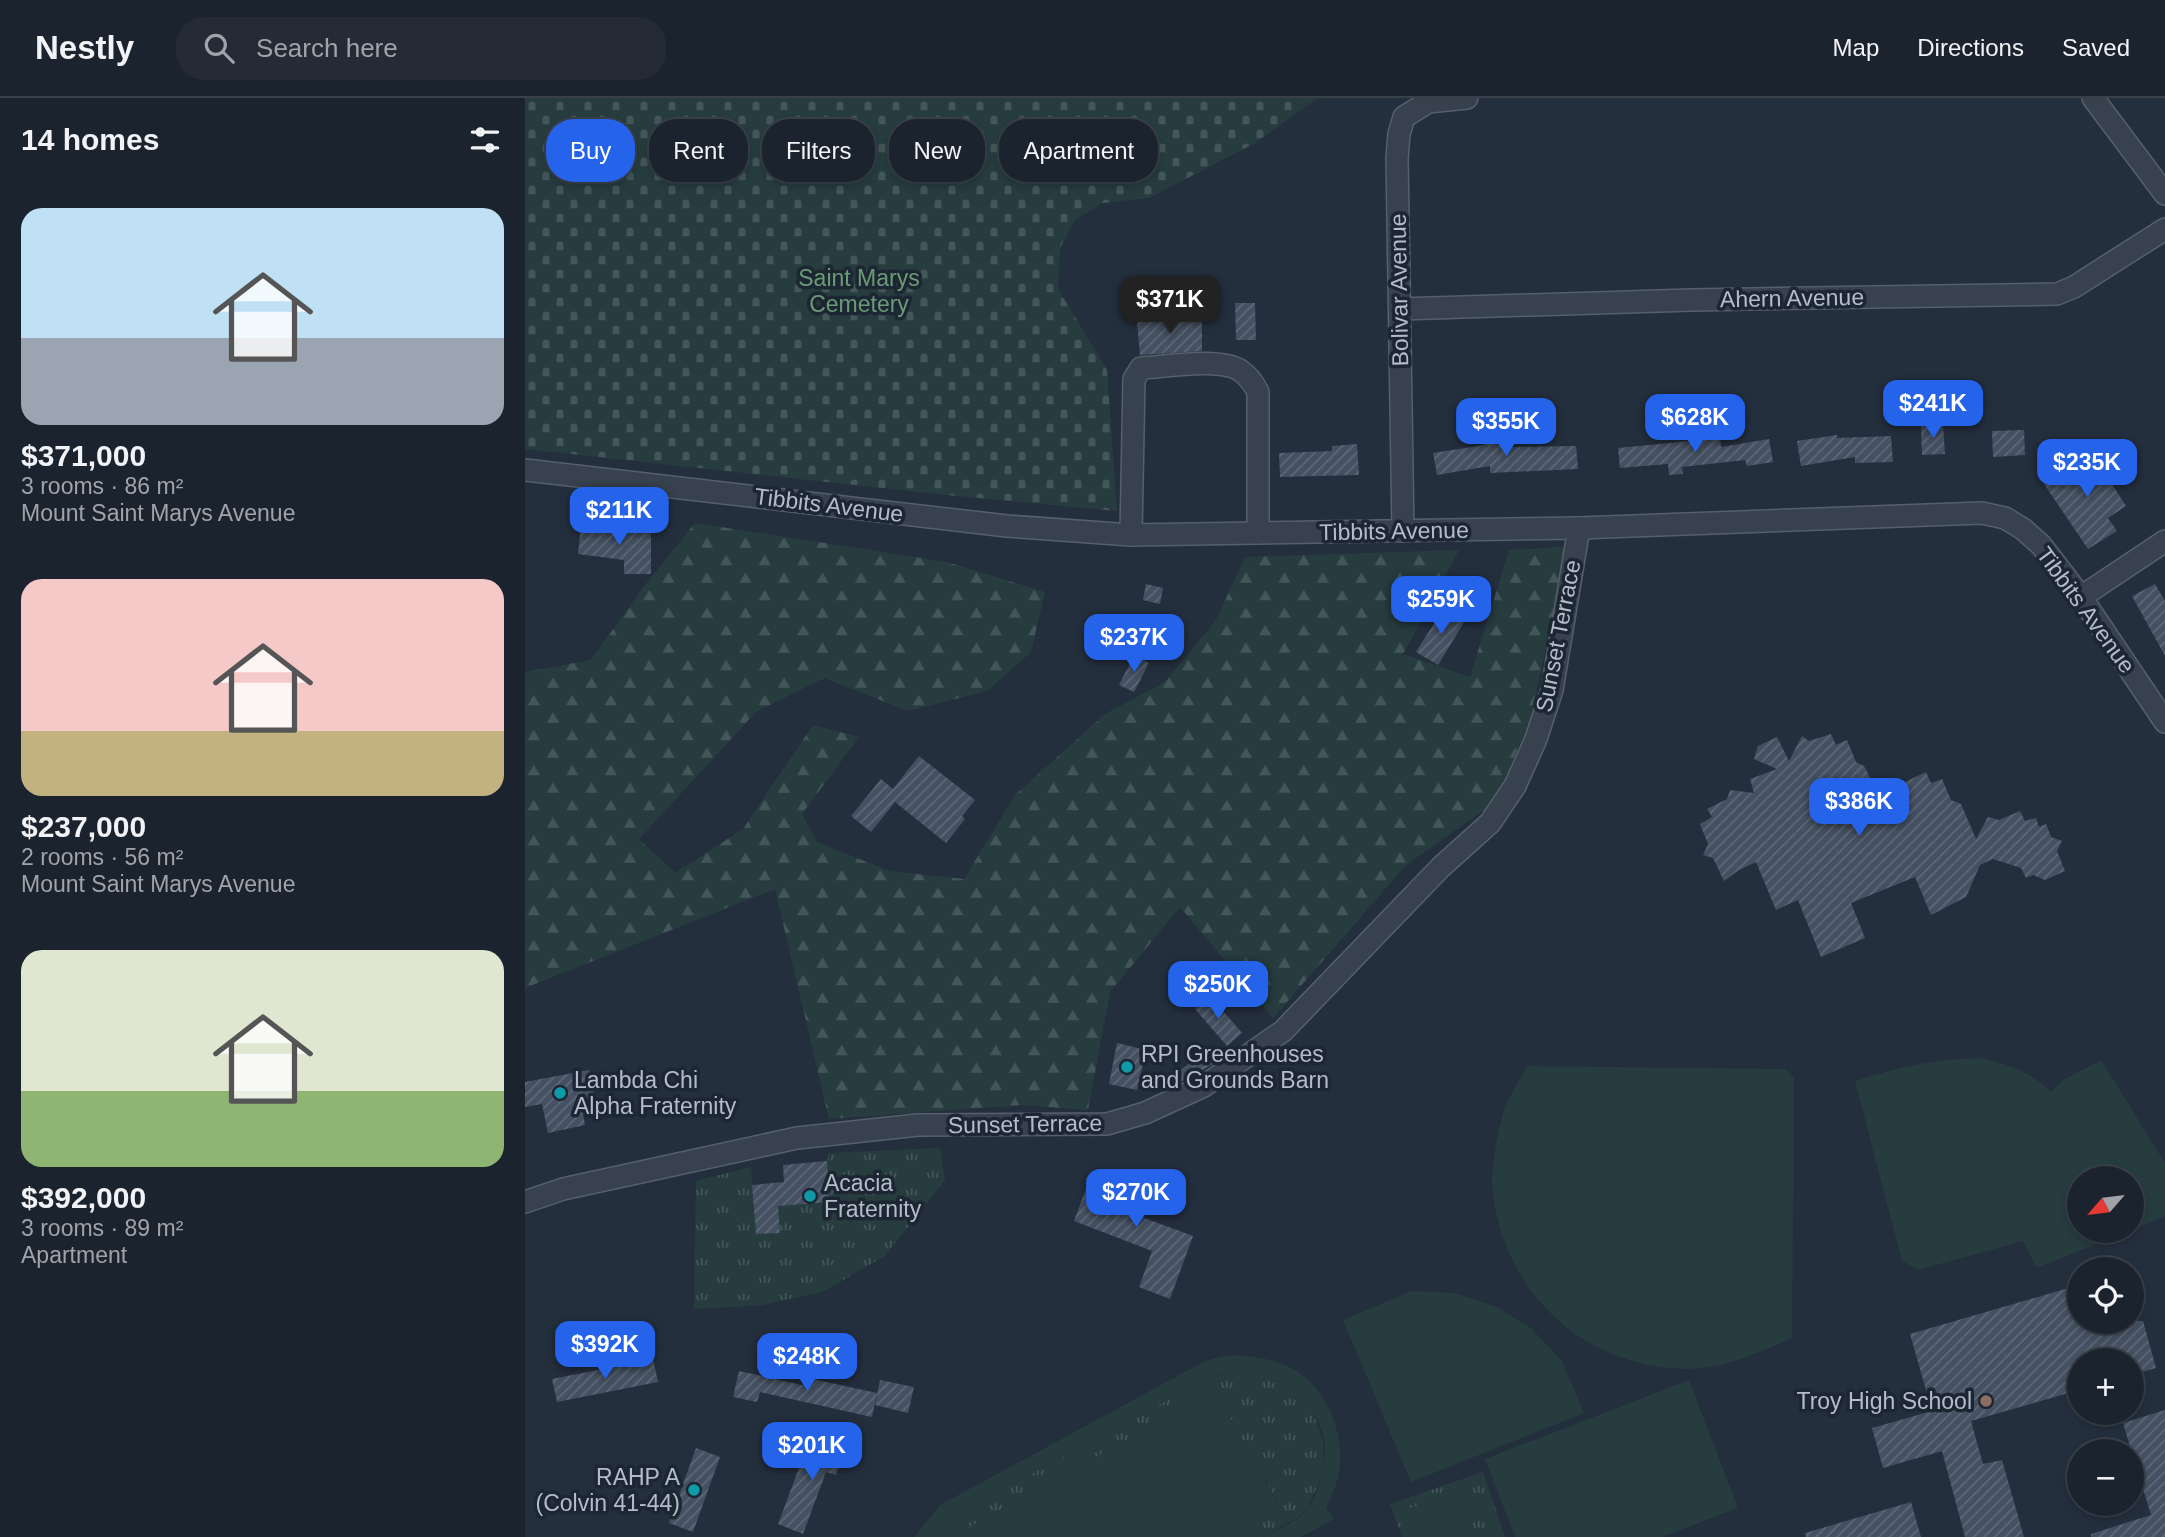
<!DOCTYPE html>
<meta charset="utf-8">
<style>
:root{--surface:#1b232e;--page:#242b36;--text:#f1f3f6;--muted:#a0a4aa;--line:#39404a;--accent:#2563eb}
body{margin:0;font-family:Helvetica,sans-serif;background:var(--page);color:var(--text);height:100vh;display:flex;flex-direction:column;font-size:26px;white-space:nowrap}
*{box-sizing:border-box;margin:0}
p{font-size:23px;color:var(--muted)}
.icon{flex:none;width:38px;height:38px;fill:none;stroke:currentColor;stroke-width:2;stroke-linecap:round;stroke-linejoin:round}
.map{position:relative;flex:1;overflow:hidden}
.panel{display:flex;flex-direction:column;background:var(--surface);width:525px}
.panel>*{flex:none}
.top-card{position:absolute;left:21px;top:21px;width:665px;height:63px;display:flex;gap:14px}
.needle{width:46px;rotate:242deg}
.fabs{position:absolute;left:1542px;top:1068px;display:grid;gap:14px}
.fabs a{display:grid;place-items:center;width:77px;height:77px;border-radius:50%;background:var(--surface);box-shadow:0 4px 10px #0003,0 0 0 2px var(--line);font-size:35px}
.price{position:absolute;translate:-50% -60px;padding:0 16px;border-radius:14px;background:var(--accent);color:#fff;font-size:23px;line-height:46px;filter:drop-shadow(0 2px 4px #0008)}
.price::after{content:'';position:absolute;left:50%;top:42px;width:21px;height:16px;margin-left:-10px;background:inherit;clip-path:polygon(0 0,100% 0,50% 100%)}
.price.on{background:#222;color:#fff}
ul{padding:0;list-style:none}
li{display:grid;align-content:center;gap:14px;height:371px;padding:0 21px}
li span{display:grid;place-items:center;height:217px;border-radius:21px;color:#555}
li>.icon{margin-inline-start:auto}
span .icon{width:126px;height:126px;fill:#fffc;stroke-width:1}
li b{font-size:30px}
h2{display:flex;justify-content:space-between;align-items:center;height:84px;padding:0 21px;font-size:30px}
.pill{padding:0 24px;border-radius:28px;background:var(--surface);box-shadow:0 4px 10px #0003,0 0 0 2px var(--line);font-size:24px;line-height:63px}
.pill.on{background:var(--accent);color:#fff}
header{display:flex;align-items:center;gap:42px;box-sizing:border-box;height:98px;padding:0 35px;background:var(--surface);border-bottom:2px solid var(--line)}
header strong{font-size:33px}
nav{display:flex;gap:38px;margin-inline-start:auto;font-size:24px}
.search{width:490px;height:63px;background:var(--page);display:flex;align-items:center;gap:18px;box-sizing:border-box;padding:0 24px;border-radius:28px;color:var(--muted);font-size:26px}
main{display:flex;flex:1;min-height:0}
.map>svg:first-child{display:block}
.grass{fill:url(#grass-tufts)}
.forest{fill:url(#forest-firs)}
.cemetery{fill:url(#cemetery-stones)}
.garden{fill:#263c3f}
.building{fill:url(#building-hatch)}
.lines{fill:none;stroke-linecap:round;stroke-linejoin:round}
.street-casing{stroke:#565f6c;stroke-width:24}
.street{stroke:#38414e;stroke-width:21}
.culture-dot{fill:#0f9aa8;stroke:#1d2633;stroke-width:2.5}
.education-dot{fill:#8d6e63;stroke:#1d2633;stroke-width:2.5}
.labels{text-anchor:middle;stroke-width:7;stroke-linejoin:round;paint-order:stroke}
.park-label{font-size:23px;fill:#6b9a76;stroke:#1d2633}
.street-label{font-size:23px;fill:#b4bcc9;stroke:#1d2633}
.poi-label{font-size:23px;fill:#b4bcc9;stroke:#1d2633;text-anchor:start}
</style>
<header>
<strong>Nestly</strong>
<div class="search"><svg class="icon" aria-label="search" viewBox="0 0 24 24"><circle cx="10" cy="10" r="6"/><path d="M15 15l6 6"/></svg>Search here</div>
<nav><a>Map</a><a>Directions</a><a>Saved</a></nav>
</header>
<main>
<section class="panel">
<h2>14 homes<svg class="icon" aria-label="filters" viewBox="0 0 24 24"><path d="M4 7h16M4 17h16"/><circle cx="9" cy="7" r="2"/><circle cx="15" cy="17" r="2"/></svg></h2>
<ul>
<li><span style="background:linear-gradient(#bfe0f5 60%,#9aa5b1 0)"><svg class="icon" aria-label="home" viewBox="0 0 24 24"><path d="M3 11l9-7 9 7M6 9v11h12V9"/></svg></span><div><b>$371,000</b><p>3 rooms · 86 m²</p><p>Mount Saint Marys Avenue</p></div></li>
<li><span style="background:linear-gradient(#f6c9c9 70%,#c2b280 0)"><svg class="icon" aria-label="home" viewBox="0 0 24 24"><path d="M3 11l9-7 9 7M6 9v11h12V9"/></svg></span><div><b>$237,000</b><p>2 rooms · 56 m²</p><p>Mount Saint Marys Avenue</p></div></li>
<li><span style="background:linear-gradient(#dfe7d0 65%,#8fb573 0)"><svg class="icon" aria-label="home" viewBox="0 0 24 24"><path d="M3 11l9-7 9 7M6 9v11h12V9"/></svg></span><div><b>$392,000</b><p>3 rooms · 89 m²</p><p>Apartment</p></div></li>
</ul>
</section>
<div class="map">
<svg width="1640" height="1439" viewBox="0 0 1640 1439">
<defs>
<pattern id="grass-tufts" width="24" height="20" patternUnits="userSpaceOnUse" patternTransform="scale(1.75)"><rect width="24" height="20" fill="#263c3f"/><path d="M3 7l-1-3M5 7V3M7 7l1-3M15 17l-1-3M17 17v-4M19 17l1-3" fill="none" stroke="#435659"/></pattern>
<pattern id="forest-firs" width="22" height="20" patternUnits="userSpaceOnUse" patternTransform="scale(1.75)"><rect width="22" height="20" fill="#263c3f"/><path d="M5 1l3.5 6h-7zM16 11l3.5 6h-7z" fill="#435659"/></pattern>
<pattern id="cemetery-stones" width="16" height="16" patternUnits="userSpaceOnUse" patternTransform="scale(1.75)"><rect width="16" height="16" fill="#263c3f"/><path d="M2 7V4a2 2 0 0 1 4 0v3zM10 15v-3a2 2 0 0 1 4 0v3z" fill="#435659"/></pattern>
<pattern id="building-hatch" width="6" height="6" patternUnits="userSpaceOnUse" patternTransform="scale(1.75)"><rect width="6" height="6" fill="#455162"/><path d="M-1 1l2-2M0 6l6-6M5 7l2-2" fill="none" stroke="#5d6877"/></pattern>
</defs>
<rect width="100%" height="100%" fill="#242f3e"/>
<g class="grass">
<polygon points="415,1050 420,1082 360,1158 297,1194 237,1207 169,1211 171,1083 226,1069 231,1136 254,1135 251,1091 267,1107 305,1103 302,1063 304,1055"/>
<polygon points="715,1273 747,1279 762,1286 776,1299 787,1311 798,1343 799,1372 782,1412 773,1419 738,1439 697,1439 754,1407 690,1293 434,1435 436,1439 409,1439 425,1420 686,1278"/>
<polygon points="958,1374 980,1439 877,1439 865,1406"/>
</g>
<polygon class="forest" points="170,425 422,464 520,494 506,554 462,593 383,613 299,580 231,614 114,741 150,775 218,731 288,627 334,639 277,716 292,744 364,773 439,781 490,697 580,616 640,584 691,522 720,459 934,452 878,556 945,579 984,452 1043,449 1004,626 969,705 881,767 748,920 655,809 585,894 563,1012 496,1007 304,1021 250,791 0,890 0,574 66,562 120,487"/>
<polygon class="cemetery" points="0,0 793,0 730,45 624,100 578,105 550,122 535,150 533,191 582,272 592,413 412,396 0,351"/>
<g class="garden">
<path d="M 1456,960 C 1482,966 1506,974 1526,994 L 1538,982 L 1576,962 L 1640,1065 L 1640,1118 L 1607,1132 L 1606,1080 L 1554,1080 L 1554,1132 L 1606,1132 L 1512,1170 L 1498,1143 L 1393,1172 L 1377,1163 L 1330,983 C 1375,969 1408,961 1456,960 Z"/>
<path d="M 1002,968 L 1260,971 L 1269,980 L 1267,1240 C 1233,1255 1199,1271 1161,1271 C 1075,1269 1004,1218 977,1136 C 970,1114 965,1090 968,1068 C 970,1050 974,1027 980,1010 C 985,996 995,982 1002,968 Z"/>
<polygon points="886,1193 930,1195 972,1209 1006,1230 1037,1263 1059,1315 886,1384 818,1222"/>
<path d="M 715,1257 C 734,1259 751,1262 768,1271 C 802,1290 821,1337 814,1375 C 812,1387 806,1399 801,1410 L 809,1421 L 776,1439 L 738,1439 C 751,1432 769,1425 780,1414 C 788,1406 793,1391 796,1380 C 817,1311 751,1260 686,1278 L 425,1420 L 409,1439 L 389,1439 L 415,1407 L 680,1263 L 699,1258 Z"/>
<polygon points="1164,1282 1213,1410 1137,1439 990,1439 960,1361"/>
<polygon points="690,1293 754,1408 697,1439 436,1439 434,1435"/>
<polygon points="944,1389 954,1417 895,1438 885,1410"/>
</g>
<g class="building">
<polygon points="710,205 730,205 731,242 711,242"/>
<polygon points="619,222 677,222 677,253 615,257 612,224"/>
<polygon points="1418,327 1420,356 1397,357 1396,328"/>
<polygon points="1499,332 1500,357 1468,359 1467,333"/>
<polygon points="1312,337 1312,340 1366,338 1368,364 1330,365 1330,359 1276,368 1272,343"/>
<polygon points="1195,340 1196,349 1244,341 1248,364 1222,368 1220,362 1157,369 1158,376 1144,377 1143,366 1095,370 1093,350"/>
<polygon points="977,341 977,349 1051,348 1053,371 965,375 965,368 912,377 908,355 959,347 958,342"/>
<polygon points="832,346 834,377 755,379 754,355 807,353 807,348"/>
<polygon points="1566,353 1601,408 1583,420 1592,433 1563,451 1519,386"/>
<polygon points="56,426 79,430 126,431 126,476 99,476 99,462 53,456"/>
<polygon points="621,486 638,490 635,506 618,502"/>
<polygon points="1630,486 1640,503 1640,558 1607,498"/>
<polygon points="920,508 941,521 913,567 891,554"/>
<polygon points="609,557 624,565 609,594 594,587"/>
<polygon points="1306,636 1311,647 1322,642 1331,664 1339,668 1356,700 1369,680 1380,684 1401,674 1406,685 1417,681 1426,702 1436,706 1451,741 1463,719 1474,722 1495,713 1500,723 1511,720 1514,729 1521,726 1526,739 1537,743 1532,753 1540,773 1520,782 1508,777 1501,780 1496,770 1468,761 1455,767 1441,799 1406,817 1390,779 1326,805 1340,840 1296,859 1273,802 1251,812 1231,764 1214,772 1199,783 1188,760 1178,757 1183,746 1175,726 1187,719 1182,711 1202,701 1205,692 1229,695 1225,681 1252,671 1229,661 1233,648 1252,639 1264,663 1277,638 1284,643"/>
<polygon points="394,658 450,702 437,718 440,721 421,745 370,704 346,734 326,718 356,681 368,691"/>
<polygon points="685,898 717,935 702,948 670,911"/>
<polygon points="592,945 621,952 612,992 584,986"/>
<polygon points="680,954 688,966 656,984 650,976"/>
<polygon points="64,972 73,1013 58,1016 60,1027 23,1035 17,1006 0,1009 0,984"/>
<polygon points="302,1063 305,1104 253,1108 255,1135 231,1136 227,1087 259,1084 258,1067"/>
<polygon points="614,1072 629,1078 614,1118 668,1138 645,1201 614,1189 627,1153 549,1123 566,1077 606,1092"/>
<polygon points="1554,1187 1554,1223 1618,1223 1631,1270 1606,1277 1606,1262 1554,1262 1554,1292 1446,1323 1458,1366 1477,1362 1499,1439 1440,1439 1417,1353 1358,1370 1347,1330 1407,1313 1385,1236"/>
<polygon points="128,1261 133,1284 32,1304 27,1281"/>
<polygon points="214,1273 281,1288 283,1280 352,1295 347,1319 235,1294 232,1304 208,1299"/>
<polygon points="355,1282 389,1289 383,1315 350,1307"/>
<polygon points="1640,1312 1640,1439 1566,1439 1566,1436 1626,1417 1598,1325"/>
<polygon points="299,1333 324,1342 311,1377 301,1374 278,1436 253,1426 277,1362 287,1365"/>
<polygon points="171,1350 195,1359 168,1434 144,1425"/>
<polygon points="1386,1404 1396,1439 1281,1439 1280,1435"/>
</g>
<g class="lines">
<defs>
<g id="street">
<polyline points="1568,0 1640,96"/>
<polyline points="875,211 1166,202 1532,196 1549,189 1640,131"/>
<polyline points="0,372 482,428 606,437 1054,430 1457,415 1480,420 1498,431 1516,447 1556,499 1640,624"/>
<polyline points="878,433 872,60 874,36 879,19 903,4 942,0"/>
<path d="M 606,437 L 609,281 L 616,270 C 641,269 695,259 716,273 C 724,279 729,286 733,294 L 733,435"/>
<polyline points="1556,499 1640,443"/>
<polyline points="0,1104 38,1091 272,1040 393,1027 582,1026 620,1015 679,988 758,933 916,769 965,725 990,688 1011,641 1027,592 1054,430"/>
</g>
</defs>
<use href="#street" class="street-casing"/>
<use href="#street" class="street"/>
</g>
<g class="culture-dot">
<circle cx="602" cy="969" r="7"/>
<circle cx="35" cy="995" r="7"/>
<circle cx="285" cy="1098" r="7"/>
<circle cx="169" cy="1392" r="7"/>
</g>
<circle class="education-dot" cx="1461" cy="1303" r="7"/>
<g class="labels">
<g class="park-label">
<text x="334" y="188">Saint Marys<tspan x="334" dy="26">Cemetery</tspan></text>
</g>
<g class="street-label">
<text transform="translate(874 192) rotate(-91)" y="8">Bolivar Avenue</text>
<text transform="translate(1267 200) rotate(-1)" y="8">Ahern Avenue</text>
<text transform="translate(304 407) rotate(7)" y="8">Tibbits Avenue</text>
<text transform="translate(869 433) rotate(-1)" y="8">Tibbits Avenue</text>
<text transform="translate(1561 512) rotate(54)" y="8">Tibbits Avenue</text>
<text transform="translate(1033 538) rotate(-79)" y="8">Sunset Terrace</text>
<text transform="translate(500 1026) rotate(-1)" y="8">Sunset Terrace</text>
</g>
<g class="poi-label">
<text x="616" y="964">RPI Greenhouses<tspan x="616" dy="26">and Grounds Barn</tspan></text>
<text x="49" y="990">Lambda Chi<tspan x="49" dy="26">Alpha Fraternity</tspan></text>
<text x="299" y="1093">Acacia<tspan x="299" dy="26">Fraternity</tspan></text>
<text x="1447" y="1311" text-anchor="end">Troy High School</text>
<text x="155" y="1387" text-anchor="end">RAHP A<tspan x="155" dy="26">(Colvin 41-44)</tspan></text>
</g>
</g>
</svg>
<div class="fabs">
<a><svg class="needle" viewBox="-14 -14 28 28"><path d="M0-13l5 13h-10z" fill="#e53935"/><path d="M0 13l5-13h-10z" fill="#a0a4aa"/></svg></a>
<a><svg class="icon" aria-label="locate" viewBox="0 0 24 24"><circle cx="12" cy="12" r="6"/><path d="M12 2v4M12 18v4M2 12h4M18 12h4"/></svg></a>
<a>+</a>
<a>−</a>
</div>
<b class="price on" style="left:645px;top:238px">$371K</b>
<b class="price" style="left:1408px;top:342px">$241K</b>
<b class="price" style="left:1170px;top:356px">$628K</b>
<b class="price" style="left:981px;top:360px">$355K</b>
<b class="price" style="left:1562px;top:401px">$235K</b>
<b class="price" style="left:94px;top:449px">$211K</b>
<b class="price" style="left:916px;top:538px">$259K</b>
<b class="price" style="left:609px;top:576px">$237K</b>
<b class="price" style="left:1334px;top:740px">$386K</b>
<b class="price" style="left:693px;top:923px">$250K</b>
<b class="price" style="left:611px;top:1131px">$270K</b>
<b class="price" style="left:80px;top:1283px">$392K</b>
<b class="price" style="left:282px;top:1295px">$248K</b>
<b class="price" style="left:287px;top:1384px">$201K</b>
<div class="top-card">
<a class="pill on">Buy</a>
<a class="pill">Rent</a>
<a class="pill">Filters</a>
<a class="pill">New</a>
<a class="pill">Apartment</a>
</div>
</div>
</main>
